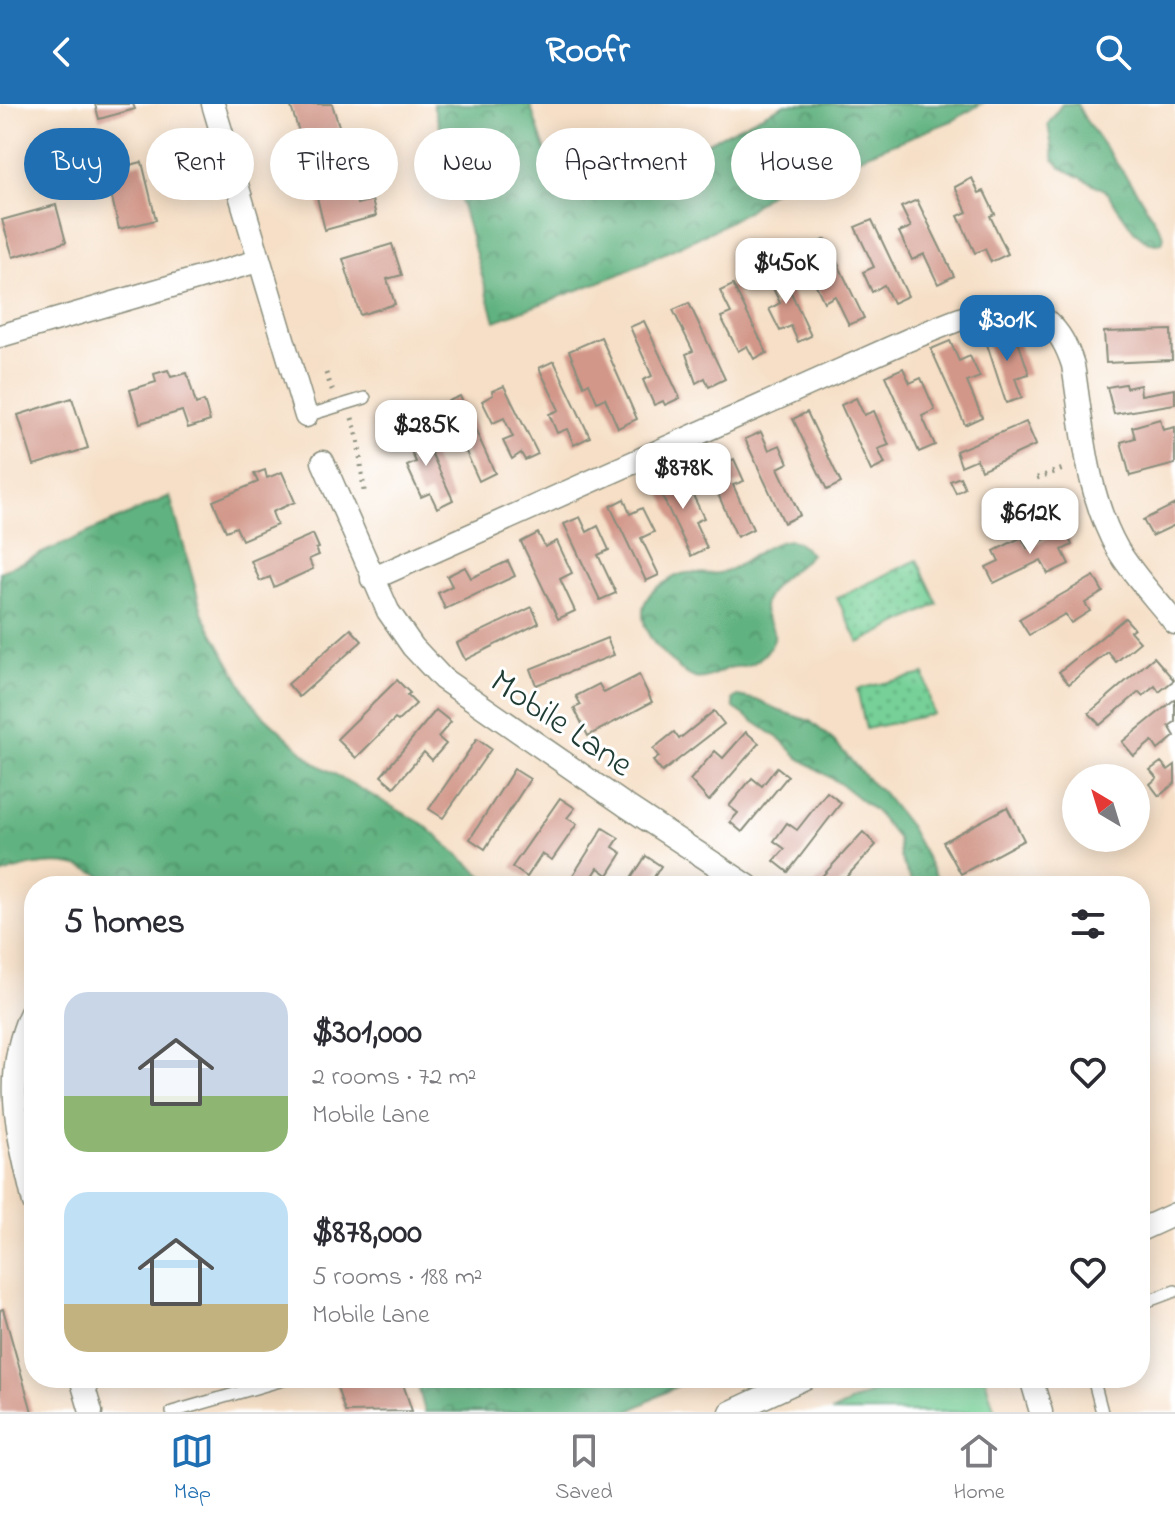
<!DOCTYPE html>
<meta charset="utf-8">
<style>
:root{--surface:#fff;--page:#f7f7f7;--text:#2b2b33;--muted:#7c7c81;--line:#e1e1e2;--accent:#1f6fb2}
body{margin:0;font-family:"Indie Flower",sans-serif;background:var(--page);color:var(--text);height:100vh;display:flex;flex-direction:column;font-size:30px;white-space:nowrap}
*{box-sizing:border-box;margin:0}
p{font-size:26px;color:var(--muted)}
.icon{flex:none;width:44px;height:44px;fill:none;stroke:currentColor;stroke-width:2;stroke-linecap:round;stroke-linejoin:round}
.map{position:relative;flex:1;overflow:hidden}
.drawer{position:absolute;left:24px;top:772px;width:1126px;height:512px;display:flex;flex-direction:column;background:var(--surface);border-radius:32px;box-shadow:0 4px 20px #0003}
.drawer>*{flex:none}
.hud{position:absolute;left:24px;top:24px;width:1128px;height:72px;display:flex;gap:16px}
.needle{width:52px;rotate:322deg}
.buttons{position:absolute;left:1062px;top:660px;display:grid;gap:16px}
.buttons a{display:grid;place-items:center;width:88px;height:88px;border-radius:50%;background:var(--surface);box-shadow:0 4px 20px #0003;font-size:40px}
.price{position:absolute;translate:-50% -68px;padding:0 18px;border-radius:16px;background:#fff;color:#222;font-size:26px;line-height:52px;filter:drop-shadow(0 2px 4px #0008)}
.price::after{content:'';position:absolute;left:50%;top:48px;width:24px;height:18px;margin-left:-12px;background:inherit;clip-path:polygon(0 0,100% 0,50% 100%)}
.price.selected{background:var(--accent);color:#fff}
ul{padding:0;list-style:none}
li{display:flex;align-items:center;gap:24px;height:200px;padding:0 40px}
li span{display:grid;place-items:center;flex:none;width:224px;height:160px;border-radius:24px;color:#555}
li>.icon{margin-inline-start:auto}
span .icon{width:96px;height:96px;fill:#fffc;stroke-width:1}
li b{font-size:34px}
h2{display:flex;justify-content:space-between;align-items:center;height:96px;padding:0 40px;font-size:34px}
.pill{padding:0 28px;border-radius:36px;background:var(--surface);box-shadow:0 4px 20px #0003;font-size:28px;line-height:72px}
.pill.selected{background:var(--accent);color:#fff}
header{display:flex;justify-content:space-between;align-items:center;height:104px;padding:0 40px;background:var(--accent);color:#fff;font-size:36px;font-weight:700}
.tab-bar{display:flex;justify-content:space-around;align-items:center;height:112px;border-top:2px solid var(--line);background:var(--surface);font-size:22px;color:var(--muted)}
.tab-bar a{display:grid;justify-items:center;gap:4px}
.tab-bar .selected{color:var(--accent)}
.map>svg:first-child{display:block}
.green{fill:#76d097;stroke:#4a8666;stroke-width:2}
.forest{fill:url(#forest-crowns);stroke:#40785a;stroke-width:2}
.park{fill:url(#park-dots);stroke:#4a8666;stroke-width:2}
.building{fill:#d29789}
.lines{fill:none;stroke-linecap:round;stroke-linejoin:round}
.lane-casing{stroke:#8a8e7d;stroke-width:14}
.street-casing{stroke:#8a8e7d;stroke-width:25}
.path{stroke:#8a8e7d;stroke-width:5;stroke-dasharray:2 6;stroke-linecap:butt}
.lane{stroke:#fff;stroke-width:11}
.street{stroke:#fff;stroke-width:22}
.labels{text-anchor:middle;stroke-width:6;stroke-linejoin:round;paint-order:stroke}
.street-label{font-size:36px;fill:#1f3d34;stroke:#fff}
</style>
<header><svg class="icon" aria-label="back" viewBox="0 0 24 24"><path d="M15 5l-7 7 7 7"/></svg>Roofr<svg class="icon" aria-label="search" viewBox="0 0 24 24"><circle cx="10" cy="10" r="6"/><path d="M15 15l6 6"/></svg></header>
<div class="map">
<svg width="1175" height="1308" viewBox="0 0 1175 1308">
<defs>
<pattern id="forest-crowns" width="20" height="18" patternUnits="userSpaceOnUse" patternTransform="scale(2)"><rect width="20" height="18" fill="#60b280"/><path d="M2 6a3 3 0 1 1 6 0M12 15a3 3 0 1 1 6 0" fill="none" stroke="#4f926a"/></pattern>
<pattern id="park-dots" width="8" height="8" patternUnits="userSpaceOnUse" patternTransform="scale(2)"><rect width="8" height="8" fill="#76d097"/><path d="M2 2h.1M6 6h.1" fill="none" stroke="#60aa7c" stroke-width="1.8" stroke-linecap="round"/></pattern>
</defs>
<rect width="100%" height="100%" fill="#fff"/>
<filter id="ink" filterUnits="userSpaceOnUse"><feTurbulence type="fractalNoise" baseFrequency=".0125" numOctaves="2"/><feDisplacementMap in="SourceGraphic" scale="16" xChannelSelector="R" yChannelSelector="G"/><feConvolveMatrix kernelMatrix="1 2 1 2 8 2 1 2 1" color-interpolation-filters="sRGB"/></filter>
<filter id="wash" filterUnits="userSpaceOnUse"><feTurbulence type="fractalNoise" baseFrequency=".006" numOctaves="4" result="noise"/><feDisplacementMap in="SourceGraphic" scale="32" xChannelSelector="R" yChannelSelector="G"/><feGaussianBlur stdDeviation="1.8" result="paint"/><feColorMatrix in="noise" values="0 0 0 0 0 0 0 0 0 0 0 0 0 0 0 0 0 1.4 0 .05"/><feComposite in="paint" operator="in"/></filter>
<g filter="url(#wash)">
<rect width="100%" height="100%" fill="#f6dfc6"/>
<polygon class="green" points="903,1274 985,1274 995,1308 831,1308"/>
<g class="forest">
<path d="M 433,0 L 530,0 C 539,25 543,53 564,71 C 601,103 745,17 786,0 L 981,0 L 954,16 L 852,56 L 802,57 L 792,63 L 779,82 L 746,108 L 716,125 L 618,171 L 495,217 Z"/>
<polygon points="1062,0 1077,0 1085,15 1135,85 1164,132 1162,139 1156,140 1148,138 1134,127 1105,86 1062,64 1054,56 1048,20"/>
<path d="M 170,392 L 203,511 L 248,592 L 262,610 L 315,659 L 423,720 L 494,782 L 114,782 C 81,751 39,756 0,771 L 0,468 Z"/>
<path d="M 790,436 L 797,438 L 811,450 C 797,466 772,477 765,498 C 758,520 794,526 758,556 C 750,563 739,562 729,564 C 719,567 706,577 695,574 C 685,571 678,563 670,556 C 644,533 627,499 666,478 C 671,475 676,471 682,470 C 694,466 707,472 719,469 C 744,464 763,438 790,436 Z"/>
<polygon points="738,592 761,597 777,606 810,617 834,637 869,677 883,689 909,722 942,782 914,782 900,753 898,735 876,708 842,681 799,654 781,636 734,604 733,595"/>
<polygon points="416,1274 702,1274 679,1281 628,1308 425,1308"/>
</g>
<g class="park">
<polygon points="917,456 938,500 859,539 837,494"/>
<polygon points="924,570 933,610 866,625 857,585"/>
</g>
<g id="blocks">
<g class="building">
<polygon points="95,0 133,0 135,5 99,15"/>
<polygon points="290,0 332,0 340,25 302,37"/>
<polygon points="142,58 156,116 119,125 106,67"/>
<polygon points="347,64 357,100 372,96 376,112 325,126 312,73"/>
<polygon points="972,74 979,89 984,87 995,110 990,112 1008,150 991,158 985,145 975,149 958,112 967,108 955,83"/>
<polygon points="917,96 954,172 938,180 924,150 912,156 899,128 911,123 901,103"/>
<polygon points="56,101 66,138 13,153 2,116"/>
<polygon points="872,116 908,192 893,199 884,181 872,188 863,168 874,163 855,123"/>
<polygon points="826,135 864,214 849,221 835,192 824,198 816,181 826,176 810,143"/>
<polygon points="392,140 402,171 387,175 395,200 360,211 343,155"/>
<polygon points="778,160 811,232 798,238 791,222 780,227 769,205 780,199 765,167"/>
<polygon points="733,181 767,249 754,255 747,242 738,247 721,213 731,209 720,187"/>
<polygon points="689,199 725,275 709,283 705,274 696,279 686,250 693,247 673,206"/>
<polygon points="644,217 680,294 665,301 663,297 654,301 643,276 652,272 630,223"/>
<polygon points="1000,225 1003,236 1016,231 1029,270 1015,274 1022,294 1006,299 984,231"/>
<polygon points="1171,226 1172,256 1106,259 1104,228"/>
<polygon points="601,233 637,315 618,324 605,294 597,298 589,279 584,282 569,247"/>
<polygon points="950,237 959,257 970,252 980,273 967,278 982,313 965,321 931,245"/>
<polygon points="554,257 590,333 574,341 567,325 557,329 549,310 559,306 539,264"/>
<polygon points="903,264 910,279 921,274 935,306 922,312 935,341 919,348 885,272"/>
<polygon points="168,266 171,273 187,269 196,300 204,297 210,317 188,324 182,307 140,319 130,286 156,278 154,270"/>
<polygon points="1125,280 1126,284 1140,281 1141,291 1175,285 1175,300 1114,310 1107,283"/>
<polygon points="504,282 538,350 525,356 521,349 512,355 503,337 513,333 504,314 493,319 482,297 493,291 492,287"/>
<polygon points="460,292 495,369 479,377 444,299"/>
<polygon points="72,294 88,344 34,361 18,311"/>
<polygon points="856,294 864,311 874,307 889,341 878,345 885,360 871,367 841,301"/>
<polygon points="807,308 841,379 827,386 793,315"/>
<polygon points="1160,315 1163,326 1175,323 1175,360 1130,372 1121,338 1135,334 1132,323"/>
<polygon points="1026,318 1036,341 981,366 977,355 961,362 956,347"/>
<polygon points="418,320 453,396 437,404 430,389 421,393 407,362 416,358 402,327"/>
<polygon points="761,328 769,346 780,341 788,359 778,364 800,411 784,419 745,335"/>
<polygon points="719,349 724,360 734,355 744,377 733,381 753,425 737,433 703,356"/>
<polygon points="265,366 267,374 282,368 295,398 272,408 277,421 242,436 236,423 226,427 213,397 258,378 254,370"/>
<polygon points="672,367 680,383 687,379 704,414 695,418 707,444 691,452 654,375"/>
<polygon points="960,373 965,384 956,389 950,377"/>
<polygon points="624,395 630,410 642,404 654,428 641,434 659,471 646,477 610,402"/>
<polygon points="1175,400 1175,421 1152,432 1143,416"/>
<polygon points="580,413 587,428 598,422 609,446 598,451 616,489 600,496 564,420"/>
<polygon points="1065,425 1072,441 1062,446 1069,460 1048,470 1041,456 994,479 986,463 999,457 994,447 1022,433 1027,444"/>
<polygon points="538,429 545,443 557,437 572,469 560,475 575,507 558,515 521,438"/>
<polygon points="313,430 319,444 316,445 319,451 309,455 313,465 274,483 270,473 260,477 251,457"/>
<polygon points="508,457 515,472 445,505 438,489 452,482 447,472 465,463 471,474"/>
<polygon points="1094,472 1103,488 1085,499 1090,507 1071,519 1065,510 1029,531 1019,515"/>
<polygon points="532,503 539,519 465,556 457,539"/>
<polygon points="1125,514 1134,524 1130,527 1140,538 1116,558 1108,548 1069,580 1059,568"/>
<polygon points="351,525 362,537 299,593 288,580"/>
<polygon points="607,534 614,551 536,581 530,565"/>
<polygon points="1154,553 1174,576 1159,588 1155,582 1143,592 1139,588 1100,621 1089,609"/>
<polygon points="639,571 652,598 588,632 574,604 581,601 576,592 599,580 604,589"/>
<polygon points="397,576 410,589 407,591 416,600 398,617 395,615 356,654 337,635"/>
<polygon points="1175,595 1175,618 1169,622 1175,632 1158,646 1152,637 1134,652 1122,638"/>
<polygon points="436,606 451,618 438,633 446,640 432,656 424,648 394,683 381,672"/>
<polygon points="714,607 724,620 662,668 653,657 659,653 653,645 674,628 679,635"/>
<polygon points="746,628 759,639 709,697 690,676 715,647 723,654"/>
<polygon points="477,635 491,645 443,714 429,705"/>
<polygon points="1161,658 1168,666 1175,661 1175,679 1159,692 1150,680 1157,674 1150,666"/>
<polygon points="777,663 788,672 742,728 730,718 738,709 729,702 752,674 762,682"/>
<polygon points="514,665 530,675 485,745 470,735"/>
<polygon points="827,688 841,699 788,768 774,757 785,745 774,737 787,719 797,726"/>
<polygon points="560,694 575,704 567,714 577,720 552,756 542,750 527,773 512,763"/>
<polygon points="1007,703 1024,736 961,770 943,738"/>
<polygon points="603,724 619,734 613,743 622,749 608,771 598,764 587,782 566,782"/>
<polygon points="863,728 876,741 838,782 813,782"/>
<polygon points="646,752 661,762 651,778 657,782 626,782"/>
<polygon points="3,1205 32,1308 0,1308 0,1206"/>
<polygon points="334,1274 401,1274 412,1307 345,1308"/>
</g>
</g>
</g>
<g filter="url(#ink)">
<use href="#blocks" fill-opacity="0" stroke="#8a8e7d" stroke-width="2"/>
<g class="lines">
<defs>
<g id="lane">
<polyline points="306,312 365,294"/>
<polyline points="1140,1200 1175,1187"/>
<polyline points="1093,1274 1102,1308"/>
<polyline points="172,1308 290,1274"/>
</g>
<g id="street">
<polyline points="213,0 306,312"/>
<polyline points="0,232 258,157"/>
<polyline points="323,358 388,507 413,543 443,575 625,701 748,782"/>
<path d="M 372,475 L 908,236 C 969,212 1044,169 1073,261 C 1083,323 1086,390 1118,446 C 1134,472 1156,495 1175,519"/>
<path d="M 34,902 C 0,970 18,1028 34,1099"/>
<polyline points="1140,1126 1175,1110"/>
<polyline points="81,1274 91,1308"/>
<polyline points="1031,1274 1041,1308"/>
<polyline points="731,1308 805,1274"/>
</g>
</defs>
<use href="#lane" class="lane-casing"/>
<use href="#street" class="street-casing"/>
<g class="path">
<polyline points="326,269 333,288"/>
<polyline points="352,314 358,334 364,387"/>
<polyline points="1037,374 1066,364"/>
</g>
<use href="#lane" class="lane"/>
<use href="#street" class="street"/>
</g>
</g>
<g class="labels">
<g class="street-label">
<text transform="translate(563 617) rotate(34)" y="13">Mobile Lane</text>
</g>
</g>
</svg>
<div class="buttons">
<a><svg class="needle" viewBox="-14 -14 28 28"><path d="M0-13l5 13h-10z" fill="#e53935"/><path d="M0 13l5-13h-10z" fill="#7c7c81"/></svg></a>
</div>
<b class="price" style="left:786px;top:202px">$450K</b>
<b class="price selected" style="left:1007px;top:259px">$301K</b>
<b class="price" style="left:426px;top:364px">$285K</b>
<b class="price" style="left:683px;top:407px">$878K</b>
<b class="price" style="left:1030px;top:452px">$612K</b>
<div class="hud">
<a class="pill selected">Buy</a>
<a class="pill">Rent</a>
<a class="pill">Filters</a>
<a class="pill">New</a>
<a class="pill">Apartment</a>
<a class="pill">House</a>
</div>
<section class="drawer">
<h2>5 homes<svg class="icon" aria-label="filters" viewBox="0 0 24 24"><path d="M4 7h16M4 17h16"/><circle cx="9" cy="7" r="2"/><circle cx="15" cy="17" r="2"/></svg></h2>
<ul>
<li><span style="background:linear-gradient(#c9d6e8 65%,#8fb573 0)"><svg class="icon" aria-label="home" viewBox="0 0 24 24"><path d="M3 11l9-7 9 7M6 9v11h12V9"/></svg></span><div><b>$301,000</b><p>2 rooms · 72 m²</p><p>Mobile Lane</p></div><svg class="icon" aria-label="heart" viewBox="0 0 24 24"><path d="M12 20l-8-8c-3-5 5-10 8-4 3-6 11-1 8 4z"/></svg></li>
<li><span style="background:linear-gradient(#bfe0f5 70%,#c2b280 0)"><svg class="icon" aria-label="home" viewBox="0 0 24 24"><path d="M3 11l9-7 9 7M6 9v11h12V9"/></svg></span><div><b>$878,000</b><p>5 rooms · 188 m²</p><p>Mobile Lane</p></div><svg class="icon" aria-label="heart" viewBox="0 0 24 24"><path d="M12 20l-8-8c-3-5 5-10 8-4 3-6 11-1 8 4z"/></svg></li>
</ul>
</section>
</div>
<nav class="tab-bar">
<a class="selected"><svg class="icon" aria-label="map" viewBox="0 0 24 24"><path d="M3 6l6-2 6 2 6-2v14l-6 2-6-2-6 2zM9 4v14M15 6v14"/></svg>Map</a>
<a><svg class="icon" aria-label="saved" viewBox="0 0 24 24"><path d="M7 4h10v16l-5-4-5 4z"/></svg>Saved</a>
<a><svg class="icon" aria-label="home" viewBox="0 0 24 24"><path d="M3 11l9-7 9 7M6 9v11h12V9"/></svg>Home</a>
</nav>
